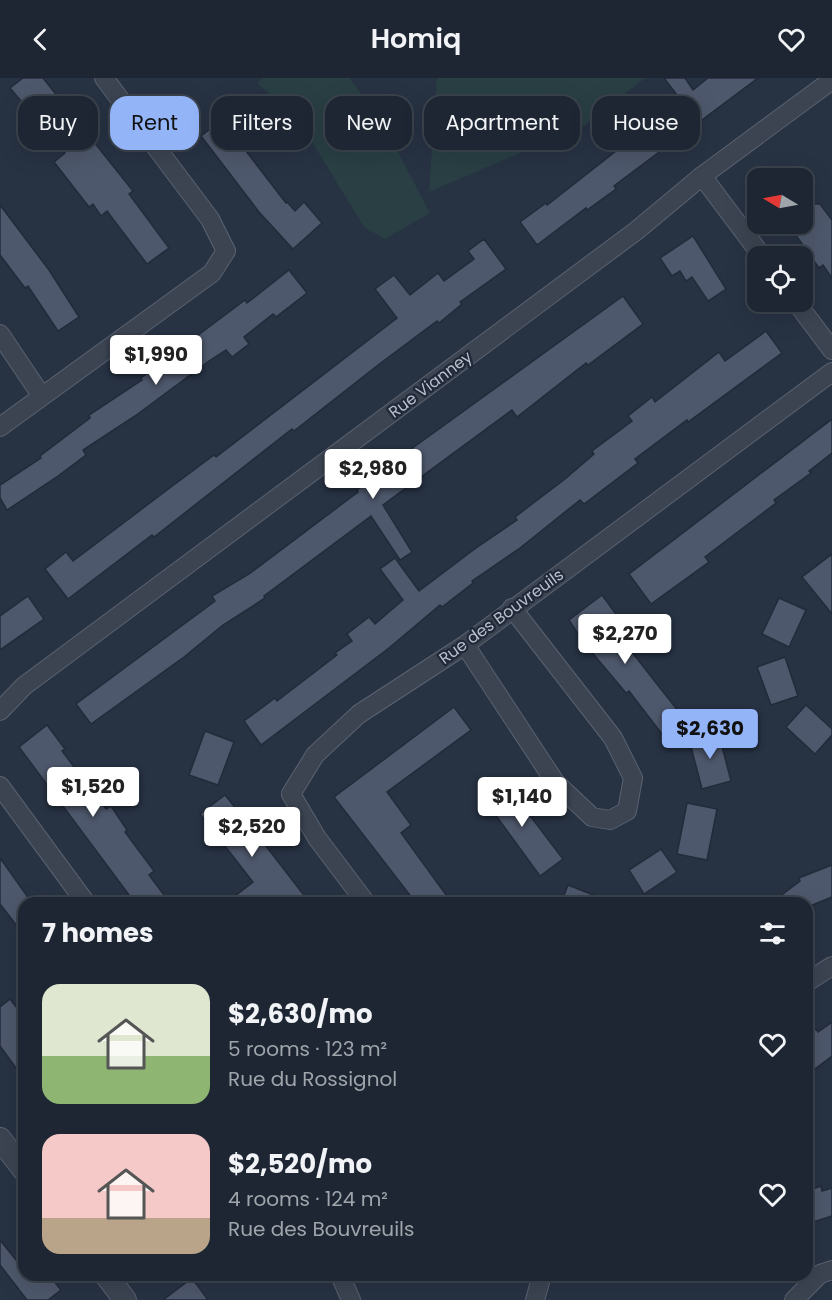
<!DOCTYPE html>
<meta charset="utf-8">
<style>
:root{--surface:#1d2632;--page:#252e3a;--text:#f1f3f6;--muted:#a0a5ac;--line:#3b434d;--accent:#93b4f7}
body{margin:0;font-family:Poppins,sans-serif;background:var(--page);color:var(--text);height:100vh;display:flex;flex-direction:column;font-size:22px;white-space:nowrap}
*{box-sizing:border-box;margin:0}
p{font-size:20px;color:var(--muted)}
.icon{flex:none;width:33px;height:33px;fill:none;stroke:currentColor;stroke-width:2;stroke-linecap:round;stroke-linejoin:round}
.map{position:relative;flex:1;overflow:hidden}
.details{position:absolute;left:18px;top:819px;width:795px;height:384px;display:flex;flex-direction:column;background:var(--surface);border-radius:18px;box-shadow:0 6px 24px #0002,0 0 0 2px var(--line)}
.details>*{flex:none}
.guide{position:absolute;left:18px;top:18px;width:796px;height:54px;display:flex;gap:12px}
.needle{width:39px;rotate:280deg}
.fabs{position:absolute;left:747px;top:90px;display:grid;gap:12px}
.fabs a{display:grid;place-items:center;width:66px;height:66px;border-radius:12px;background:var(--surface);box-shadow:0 6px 24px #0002,0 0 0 2px var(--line);font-size:30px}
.price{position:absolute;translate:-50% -51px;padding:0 14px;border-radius:6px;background:#fff;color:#222;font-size:20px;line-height:39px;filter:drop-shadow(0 2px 3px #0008)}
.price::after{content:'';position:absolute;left:50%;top:36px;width:18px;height:14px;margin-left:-9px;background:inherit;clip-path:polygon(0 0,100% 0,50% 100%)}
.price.on{background:var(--accent);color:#111}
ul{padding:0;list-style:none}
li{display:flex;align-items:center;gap:18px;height:150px;padding:0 24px}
li span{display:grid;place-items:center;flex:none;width:168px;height:120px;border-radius:18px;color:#555}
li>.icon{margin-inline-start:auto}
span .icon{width:72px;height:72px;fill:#fffc;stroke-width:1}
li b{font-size:26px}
h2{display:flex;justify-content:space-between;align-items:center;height:72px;padding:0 24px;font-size:26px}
.chip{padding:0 21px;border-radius:18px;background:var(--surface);box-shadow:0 6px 24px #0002,0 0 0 2px var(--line);font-size:21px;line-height:54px}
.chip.on{background:var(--accent);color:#111}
header{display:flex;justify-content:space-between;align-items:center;height:78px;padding:0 24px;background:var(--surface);font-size:27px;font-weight:600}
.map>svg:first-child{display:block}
.green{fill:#293f44}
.building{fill:#4e586c;stroke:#222b3a;stroke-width:1.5}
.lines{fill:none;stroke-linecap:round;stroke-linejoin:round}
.minor-casing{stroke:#5a6270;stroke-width:20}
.tertiary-casing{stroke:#5a6270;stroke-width:24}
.minor{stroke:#3c4452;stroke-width:18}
.tertiary{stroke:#3c4452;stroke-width:22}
.labels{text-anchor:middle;stroke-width:4.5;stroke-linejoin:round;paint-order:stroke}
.street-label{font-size:16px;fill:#b9bfcc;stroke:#202938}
</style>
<header><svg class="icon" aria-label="back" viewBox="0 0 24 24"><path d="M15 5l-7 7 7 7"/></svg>Homiq<svg class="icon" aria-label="heart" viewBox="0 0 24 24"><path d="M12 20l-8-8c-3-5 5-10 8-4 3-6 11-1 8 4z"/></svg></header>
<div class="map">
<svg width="832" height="1222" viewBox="0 0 832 1222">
<rect width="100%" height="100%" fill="#273243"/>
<g class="green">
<polygon points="262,0 350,0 387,53 430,135 385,161 364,149 298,41 257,5"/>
<polygon points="437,0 645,0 585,47 429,114"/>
</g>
<g class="building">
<polygon points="23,0 43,0 133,113 129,116 169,170 147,186 107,133 101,138 93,126 89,129 54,84 65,75 10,10"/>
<polygon points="664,0 685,0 693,12 708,0 758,0 614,108 616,111 587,132 586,130 537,167 520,144 546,125 547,127 681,22"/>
<polygon points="222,42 286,125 287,124 295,133 304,124 322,145 293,171 259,134 201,58"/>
<polygon points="814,126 820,126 832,142 832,200 823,187 819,190 788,146 802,146 802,134"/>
<polygon points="0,127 49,192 79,239 58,253 28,208 25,210 0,177"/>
<polygon points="693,158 726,211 708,223 692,199 686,203 680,193 672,198 660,180"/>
<polygon points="484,161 506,191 460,224 462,226 439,245 437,243 378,287 294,353 292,351 154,459 152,457 68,521 45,491 66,474 73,483 167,412 214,377 216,379 397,240 375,211 394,197 410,217 438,195 444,203 474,181 468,173"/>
<polygon points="289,192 307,215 276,239 273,236 244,259 249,266 232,279 226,272 209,283 135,338 83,372 86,377 58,398 7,432 0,420 0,407 41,380 40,378 90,340 89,337 142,302 141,300 245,222 247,225"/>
<polygon points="623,218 643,246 588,287 586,285 517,339 512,332 383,427 412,474 400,482 371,438 264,518 265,520 223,547 184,579 91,646 76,626 215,523 212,518 249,496 358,414 357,412 396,382"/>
<polygon points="766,253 782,275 688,344 687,342 635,381 638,385 584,426 580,422 520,470 472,503 473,505 442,529 440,527 389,570 261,667 244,643 275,620 277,623 337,577 335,575 352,563 347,556 369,539 375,546 403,522 380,491 395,480 419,513 476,470 517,442 515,439 565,401 594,376 592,373 632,343 628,338 652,319 655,324 719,274 725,283"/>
<polygon points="832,341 832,375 809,393 811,395 774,422 776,425 705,479 709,484 651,526 629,496"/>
<polygon points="832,476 832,536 802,499"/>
<polygon points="602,517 618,539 609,545 686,643 665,660 629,613 626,615 584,565 569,542"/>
<polygon points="28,518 44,541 0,572 0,538"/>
<polygon points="779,520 806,532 789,569 762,556"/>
<polygon points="785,579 798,618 771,627 757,589"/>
<polygon points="806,627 832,651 832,657 815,676 786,649"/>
<polygon points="454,629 471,652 387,714 411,747 401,755 452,825 416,825 334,719"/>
<polygon points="47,647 65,671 62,673 106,731 111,728 127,752 125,754 154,793 149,797 170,825 135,825 19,669"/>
<polygon points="205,653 234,664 218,707 189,697"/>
<polygon points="718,653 731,703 702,711 689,661"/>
<polygon points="502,701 563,781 540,798 481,717"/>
<polygon points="225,717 259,759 310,825 226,825 253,804 200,736"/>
<polygon points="687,725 717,731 707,782 677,776"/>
<polygon points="661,771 677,794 644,816 629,792"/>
<polygon points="0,780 32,825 24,825 24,857 0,826"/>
<polygon points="832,787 832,819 810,828 809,825 771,825 800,803 799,800"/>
<polygon points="568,807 611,824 611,825 561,825"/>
<polygon points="10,921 24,939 24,1001 0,968 0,929"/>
<polygon points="832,944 832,978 807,997 807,958 816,951 818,954"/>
<polygon points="821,1108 822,1113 832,1110 832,1138 807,1146 807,1113"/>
<polygon points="0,1162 24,1192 24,1197 49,1197 61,1212 48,1222 27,1222 0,1187"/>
<polygon points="192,1200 208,1222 163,1222"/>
</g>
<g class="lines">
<defs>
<g id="minor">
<polyline points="702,98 762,178"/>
<polyline points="796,224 832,272"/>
<polyline points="0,256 41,317"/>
<polyline points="0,349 212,195 226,173 210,141 104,0"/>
<polyline points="465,567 555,704 592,739 610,742 627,733 633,700 613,660 512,530"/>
<polyline points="0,633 24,608 636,153 702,98 832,2"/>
<polyline points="0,708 86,825"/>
<polyline points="366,825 317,760 291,716 315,677 359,636 465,567 832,294"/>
<polyline points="807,904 832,888"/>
<polyline points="340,1197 351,1222"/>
<polyline points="535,1222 542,1197"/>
<polyline points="794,1222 820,1196 832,1192"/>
</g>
<g id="tertiary">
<polyline points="0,1061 24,1092"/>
<polyline points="106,1197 125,1222"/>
</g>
</defs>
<use href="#minor" class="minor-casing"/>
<use href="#tertiary" class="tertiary-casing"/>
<use href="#minor" class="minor"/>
<use href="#tertiary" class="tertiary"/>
</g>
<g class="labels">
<g class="street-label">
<text transform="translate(430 306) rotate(-37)" y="6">Rue Vianney</text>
<text transform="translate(501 538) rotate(-36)" y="6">Rue des Bouvreuils</text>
</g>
</g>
</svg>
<div class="fabs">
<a><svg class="needle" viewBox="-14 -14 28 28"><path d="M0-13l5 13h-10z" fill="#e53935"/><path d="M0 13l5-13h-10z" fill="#a0a5ac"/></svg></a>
<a><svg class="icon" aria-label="locate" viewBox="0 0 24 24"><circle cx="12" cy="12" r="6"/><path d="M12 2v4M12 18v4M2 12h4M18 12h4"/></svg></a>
</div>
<b class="price" style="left:156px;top:308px">$1,990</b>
<b class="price" style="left:373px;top:422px">$2,980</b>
<b class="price" style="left:625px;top:587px">$2,270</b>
<b class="price on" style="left:710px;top:682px">$2,630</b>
<b class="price" style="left:93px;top:740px">$1,520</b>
<b class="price" style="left:522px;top:750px">$1,140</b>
<b class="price" style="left:252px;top:780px">$2,520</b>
<div class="guide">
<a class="chip">Buy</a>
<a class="chip on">Rent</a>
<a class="chip">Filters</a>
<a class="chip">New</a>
<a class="chip">Apartment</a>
<a class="chip">House</a>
</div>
<section class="details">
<h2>7 homes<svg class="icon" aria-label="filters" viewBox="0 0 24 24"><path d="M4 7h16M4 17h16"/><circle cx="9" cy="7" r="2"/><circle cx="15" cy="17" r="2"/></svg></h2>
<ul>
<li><span style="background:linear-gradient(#dfe7d0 60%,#8fb573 0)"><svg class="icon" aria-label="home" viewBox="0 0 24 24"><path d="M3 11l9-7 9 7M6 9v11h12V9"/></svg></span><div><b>$2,630/mo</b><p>5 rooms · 123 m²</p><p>Rue du Rossignol</p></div><svg class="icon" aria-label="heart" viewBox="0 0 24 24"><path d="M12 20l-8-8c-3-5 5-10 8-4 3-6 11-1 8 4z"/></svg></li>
<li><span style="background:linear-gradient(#f6c9c9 70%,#b9a48a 0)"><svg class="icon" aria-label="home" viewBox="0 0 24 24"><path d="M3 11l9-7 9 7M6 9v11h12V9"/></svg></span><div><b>$2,520/mo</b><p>4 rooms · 124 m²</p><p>Rue des Bouvreuils</p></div><svg class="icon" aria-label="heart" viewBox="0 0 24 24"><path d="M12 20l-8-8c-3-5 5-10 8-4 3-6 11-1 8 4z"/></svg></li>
</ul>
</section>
</div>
